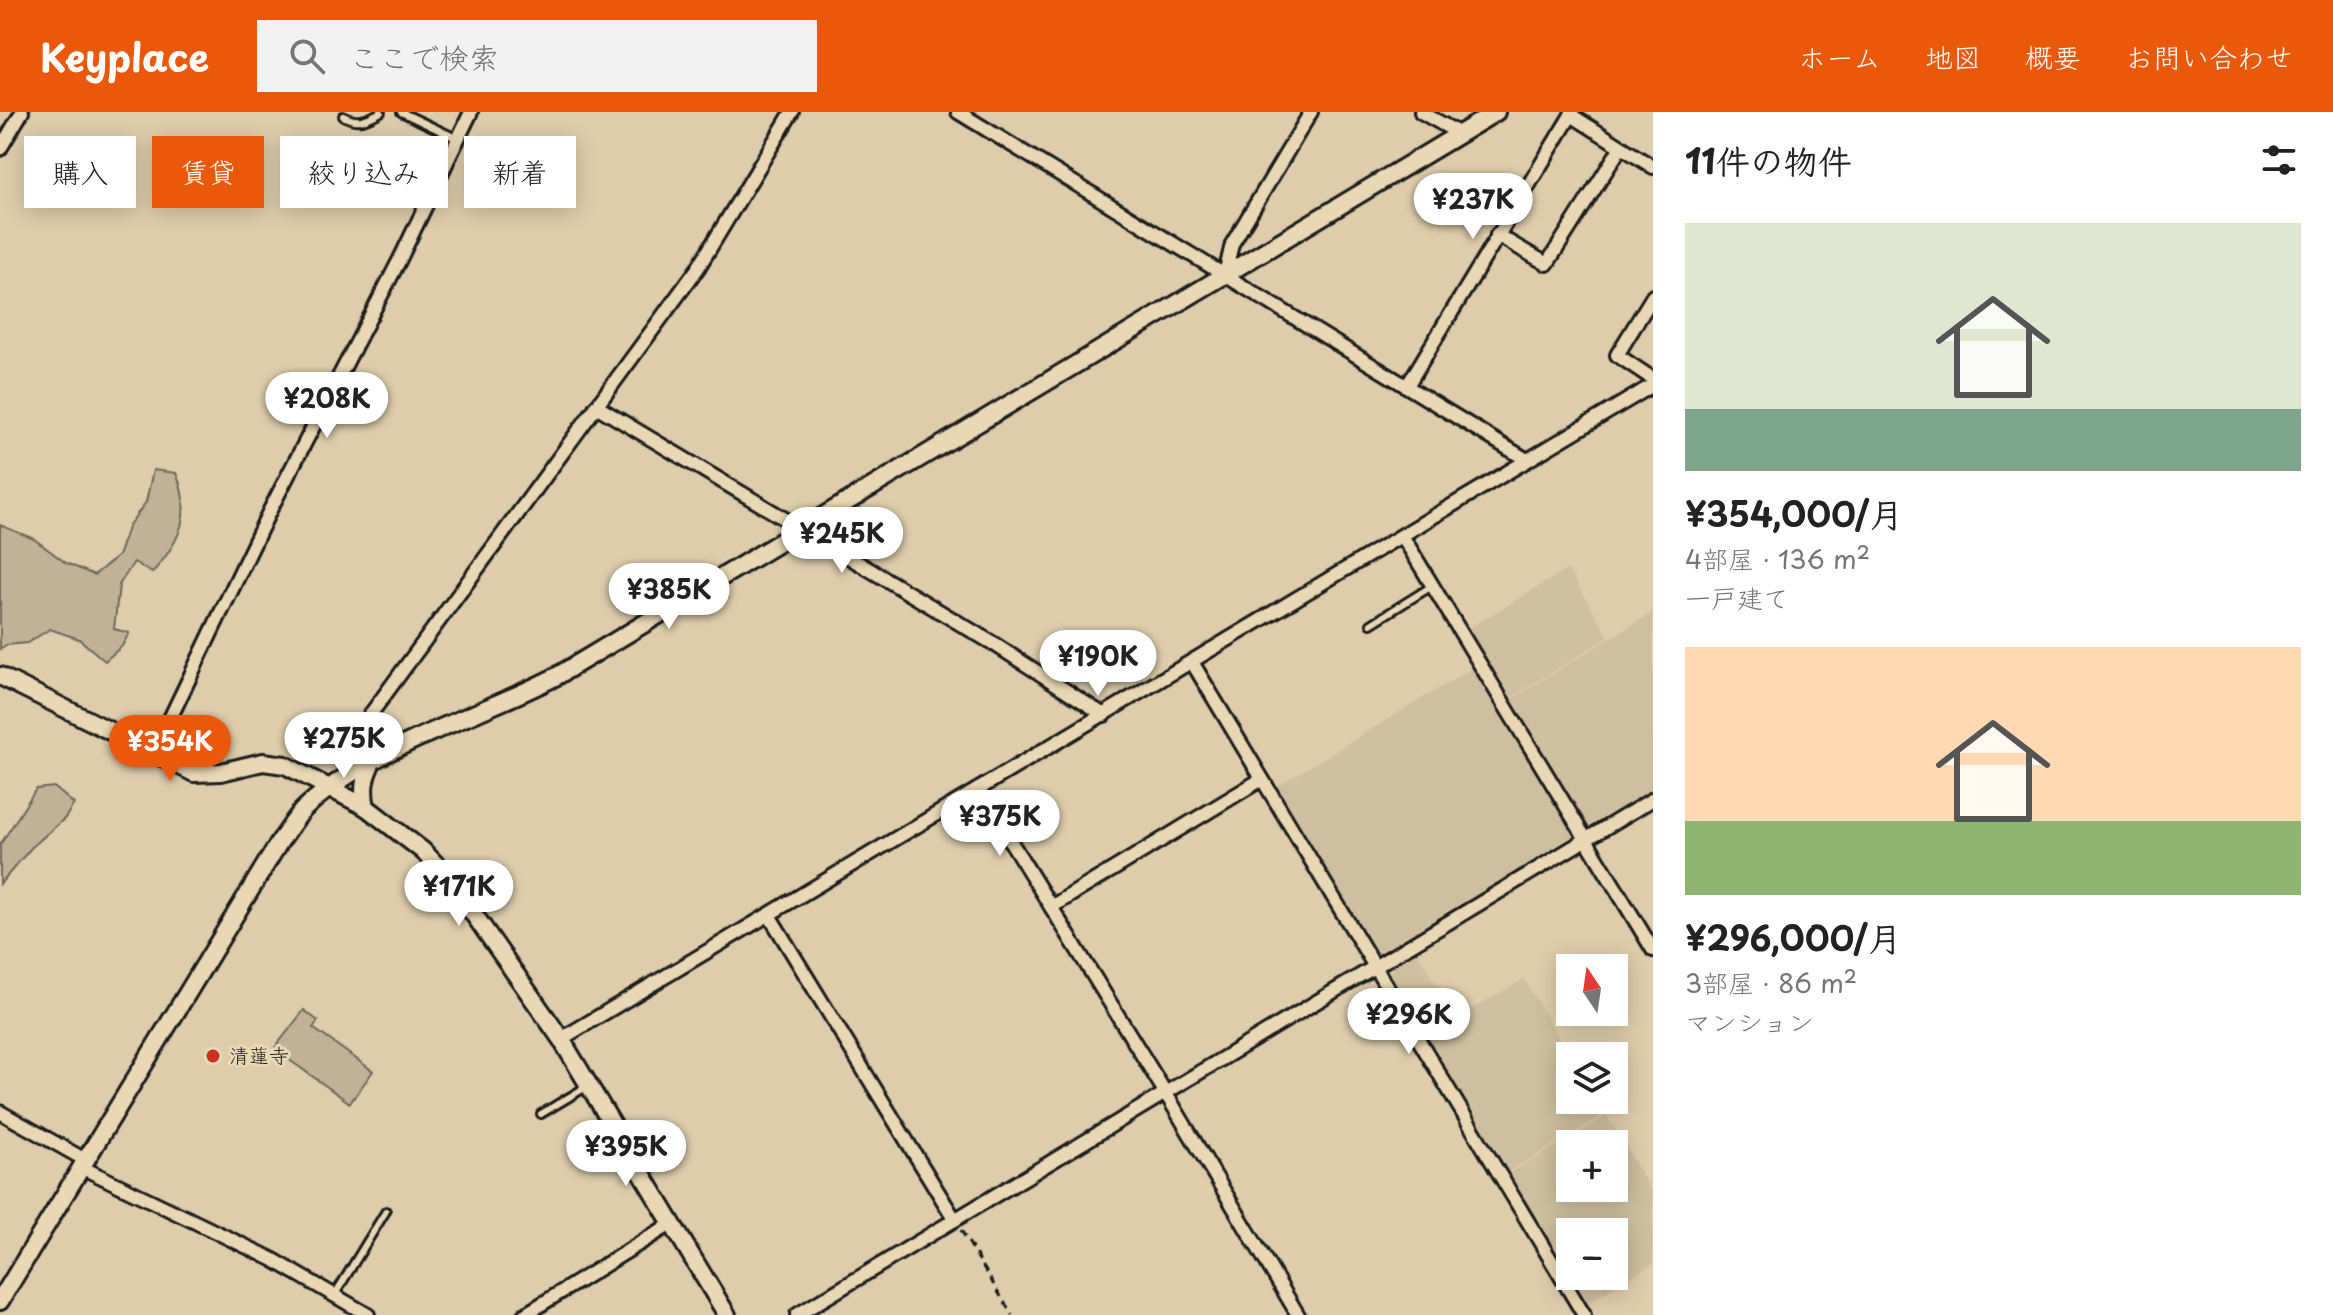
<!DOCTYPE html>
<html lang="ja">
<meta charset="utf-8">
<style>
:root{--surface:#fff;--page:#f2f2f2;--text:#222;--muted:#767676;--accent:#ea580c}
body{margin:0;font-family:"Playpen Sans","Klee One",sans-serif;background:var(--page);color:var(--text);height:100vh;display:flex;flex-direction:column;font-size:30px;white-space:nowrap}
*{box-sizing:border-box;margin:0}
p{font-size:26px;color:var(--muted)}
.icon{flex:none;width:44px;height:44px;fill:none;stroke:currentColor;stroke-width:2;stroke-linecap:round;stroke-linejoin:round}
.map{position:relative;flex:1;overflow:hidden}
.side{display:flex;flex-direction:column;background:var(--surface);width:680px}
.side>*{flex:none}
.banner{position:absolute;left:24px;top:24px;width:760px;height:72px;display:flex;gap:16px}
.needle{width:52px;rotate:347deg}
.tools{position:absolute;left:1556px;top:842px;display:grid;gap:16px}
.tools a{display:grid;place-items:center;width:72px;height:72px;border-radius:0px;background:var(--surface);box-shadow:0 4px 20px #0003;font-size:40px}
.price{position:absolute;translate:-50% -68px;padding:0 18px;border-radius:28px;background:#fff;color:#222;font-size:26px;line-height:52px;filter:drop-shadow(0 2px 4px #0008)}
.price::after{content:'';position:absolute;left:50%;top:48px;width:24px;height:18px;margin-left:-12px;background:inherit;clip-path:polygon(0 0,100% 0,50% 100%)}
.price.active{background:var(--accent);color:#fff}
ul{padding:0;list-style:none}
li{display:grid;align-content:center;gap:16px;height:424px;padding:0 32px}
li span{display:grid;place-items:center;height:248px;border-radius:0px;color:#555}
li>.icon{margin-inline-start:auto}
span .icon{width:144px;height:144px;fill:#fffc;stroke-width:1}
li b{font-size:34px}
h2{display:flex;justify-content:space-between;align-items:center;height:96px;padding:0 32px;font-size:34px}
.pill{padding:0 28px;border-radius:0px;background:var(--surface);box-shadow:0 4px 20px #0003;font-size:28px;line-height:72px}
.pill.active{background:var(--accent);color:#fff}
header{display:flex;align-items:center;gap:48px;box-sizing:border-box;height:112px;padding:0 40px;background:var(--accent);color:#fff}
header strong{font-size:38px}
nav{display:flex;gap:44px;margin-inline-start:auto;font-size:28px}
.search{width:560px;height:72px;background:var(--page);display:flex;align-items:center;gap:20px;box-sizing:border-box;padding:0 28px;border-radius:0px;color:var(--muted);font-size:30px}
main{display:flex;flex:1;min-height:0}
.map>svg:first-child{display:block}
.built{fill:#cebfa0;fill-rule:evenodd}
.green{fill:#c0b296;stroke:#6e6759;stroke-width:2}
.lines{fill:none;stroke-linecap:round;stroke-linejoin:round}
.lane-casing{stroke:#1c1c1c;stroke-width:12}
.street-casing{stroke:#1c1c1c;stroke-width:18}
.secondary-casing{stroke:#1c1c1c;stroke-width:22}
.path{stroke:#1c1c1c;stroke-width:3;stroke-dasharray:8 6;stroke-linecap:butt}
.lane{stroke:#e9d8b5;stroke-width:6}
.street{stroke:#e9d8b5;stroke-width:12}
.secondary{stroke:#e9d8b5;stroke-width:16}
.poi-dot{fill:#c8321e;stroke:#e9d8b5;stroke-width:3}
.labels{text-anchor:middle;stroke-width:6;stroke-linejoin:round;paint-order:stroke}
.poi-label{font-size:20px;fill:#1c1c1c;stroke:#e9d8b5;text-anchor:start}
</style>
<header>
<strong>Keyplace</strong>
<div class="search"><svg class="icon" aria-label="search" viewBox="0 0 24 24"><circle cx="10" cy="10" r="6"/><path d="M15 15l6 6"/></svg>ここで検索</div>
<nav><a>ホーム</a><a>地図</a><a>概要</a><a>お問い合わせ</a></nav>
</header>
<main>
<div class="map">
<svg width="1653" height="1203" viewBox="0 0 1653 1203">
<rect width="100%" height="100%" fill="#ddcdac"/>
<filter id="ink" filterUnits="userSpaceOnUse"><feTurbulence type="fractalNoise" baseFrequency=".0125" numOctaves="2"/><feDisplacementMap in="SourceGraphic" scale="16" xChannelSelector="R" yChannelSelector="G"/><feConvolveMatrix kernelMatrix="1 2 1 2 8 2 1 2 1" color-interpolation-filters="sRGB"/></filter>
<g filter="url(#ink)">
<g class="built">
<polygon points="1568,457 1609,525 1510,586 1469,516"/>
<polygon points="1653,500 1653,677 1586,716 1511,587"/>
<polygon points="1473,556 1575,723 1375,843 1274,676"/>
<polygon points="1415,837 1457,906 1524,867 1570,944 1570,988 1596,988 1605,1002 1507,1061 1389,864 1392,851"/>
<path d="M 1607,1004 L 1653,1082 L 1653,1152 L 1586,1192 L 1508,1062 ZM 1614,1032 L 1614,1076 L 1570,1076 L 1570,1032 ZM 1614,1120 L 1614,1164 L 1570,1164 L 1570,1120 Z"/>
</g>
<g class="green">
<path d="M 153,358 L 176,361 C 193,402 180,430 152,461 L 134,450 L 119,473 L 114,517 L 129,521 L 122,534 L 105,549 L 79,527 L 50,517 L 27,531 L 6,533 L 0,537 L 0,413 L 34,427 L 66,451 L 94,463 L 118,444 L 129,413 L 146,390 Z"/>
<polygon points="54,675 74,692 65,706 31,736 0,772 0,733 36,677"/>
<polygon points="304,898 318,909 313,916 373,959 350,991 274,937"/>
</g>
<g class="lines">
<defs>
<g id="lane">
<polyline points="401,0 458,27"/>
<path d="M 343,4 C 358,12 366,8 381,0"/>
<polyline points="1371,512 1432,474"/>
<polyline points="541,1002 586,975"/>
<polyline points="334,1184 386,1099"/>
</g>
<g id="street">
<polyline points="958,0 1527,348"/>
<polyline points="1421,0 1460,22"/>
<polyline points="1572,0 1571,3 1653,55"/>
<polyline points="0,37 22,0"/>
<polyline points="1497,123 1547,152 1621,35"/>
<polyline points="1225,162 1232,132 1311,0"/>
<polyline points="1653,184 1617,243 1653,267"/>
<polyline points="1407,274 1571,3"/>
<polyline points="596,294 994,532 1104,603"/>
<polyline points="1403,425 1653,838"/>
<polyline points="1192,550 1584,1203"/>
<polyline points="153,642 269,400 399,149 471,0"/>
<polyline points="385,642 370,603 698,156 792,0"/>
<polyline points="979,678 1165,980 1298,1203"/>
<polyline points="1051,795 1262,667"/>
<polyline points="769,803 955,1108"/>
<polyline points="561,927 1653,273"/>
<polyline points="0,1000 87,1049"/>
<polyline points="83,1056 272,1147 368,1203"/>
<polyline points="524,1203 671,1112"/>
<polyline points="797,1203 1653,687"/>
</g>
<g id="secondary">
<polyline points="0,564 194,661 221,660 263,650 285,653 366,695 423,739 447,764 561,927 727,1203"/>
<path d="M 366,695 C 362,677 364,665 373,648"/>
<path d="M 0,1189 L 280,729 C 289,718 296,704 306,695 C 374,633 476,606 557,564 L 1496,0"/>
</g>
</defs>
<use href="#lane" class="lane-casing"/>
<use href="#street" class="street-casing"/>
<use href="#secondary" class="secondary-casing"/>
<polyline class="path" points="961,1118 1012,1203"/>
<use href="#lane" class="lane"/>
<use href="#street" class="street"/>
<use href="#secondary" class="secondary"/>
</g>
</g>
<circle class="poi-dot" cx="213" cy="944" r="8"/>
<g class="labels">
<g class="poi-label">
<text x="229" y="951">清蓮寺</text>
</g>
</g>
</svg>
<div class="tools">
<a><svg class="needle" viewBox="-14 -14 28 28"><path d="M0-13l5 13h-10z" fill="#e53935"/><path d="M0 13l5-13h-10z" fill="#767676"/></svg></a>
<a><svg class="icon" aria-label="layers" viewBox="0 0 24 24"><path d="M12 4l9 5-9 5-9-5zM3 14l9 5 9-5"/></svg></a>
<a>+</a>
<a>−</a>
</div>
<b class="price" style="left:1473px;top:129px">¥237K</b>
<b class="price" style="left:327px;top:328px">¥208K</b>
<b class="price" style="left:842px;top:463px">¥245K</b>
<b class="price" style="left:669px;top:519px">¥385K</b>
<b class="price" style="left:1098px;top:586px">¥190K</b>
<b class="price" style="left:344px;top:668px">¥275K</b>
<b class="price active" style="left:170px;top:671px">¥354K</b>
<b class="price" style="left:1000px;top:746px">¥375K</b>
<b class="price" style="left:459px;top:816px">¥171K</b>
<b class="price" style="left:1409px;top:944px">¥296K</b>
<b class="price" style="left:626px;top:1076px">¥395K</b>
<div class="banner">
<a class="pill">購入</a>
<a class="pill active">賃貸</a>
<a class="pill">絞り込み</a>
<a class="pill">新着</a>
</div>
</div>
<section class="side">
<h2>11件の物件<svg class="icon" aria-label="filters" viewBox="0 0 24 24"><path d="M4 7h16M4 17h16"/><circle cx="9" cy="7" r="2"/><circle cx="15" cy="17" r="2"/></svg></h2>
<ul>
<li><span style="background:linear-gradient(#dfe7d0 75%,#7fa58c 0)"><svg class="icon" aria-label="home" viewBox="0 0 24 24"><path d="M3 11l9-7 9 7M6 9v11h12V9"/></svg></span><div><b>¥354,000/月</b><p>4部屋 · 136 m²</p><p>一戸建て</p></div></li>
<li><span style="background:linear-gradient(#ffd9b3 70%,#8fb573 0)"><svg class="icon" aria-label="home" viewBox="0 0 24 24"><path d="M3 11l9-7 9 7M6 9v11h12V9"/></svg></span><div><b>¥296,000/月</b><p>3部屋 · 86 m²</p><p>マンション</p></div></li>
</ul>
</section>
</main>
